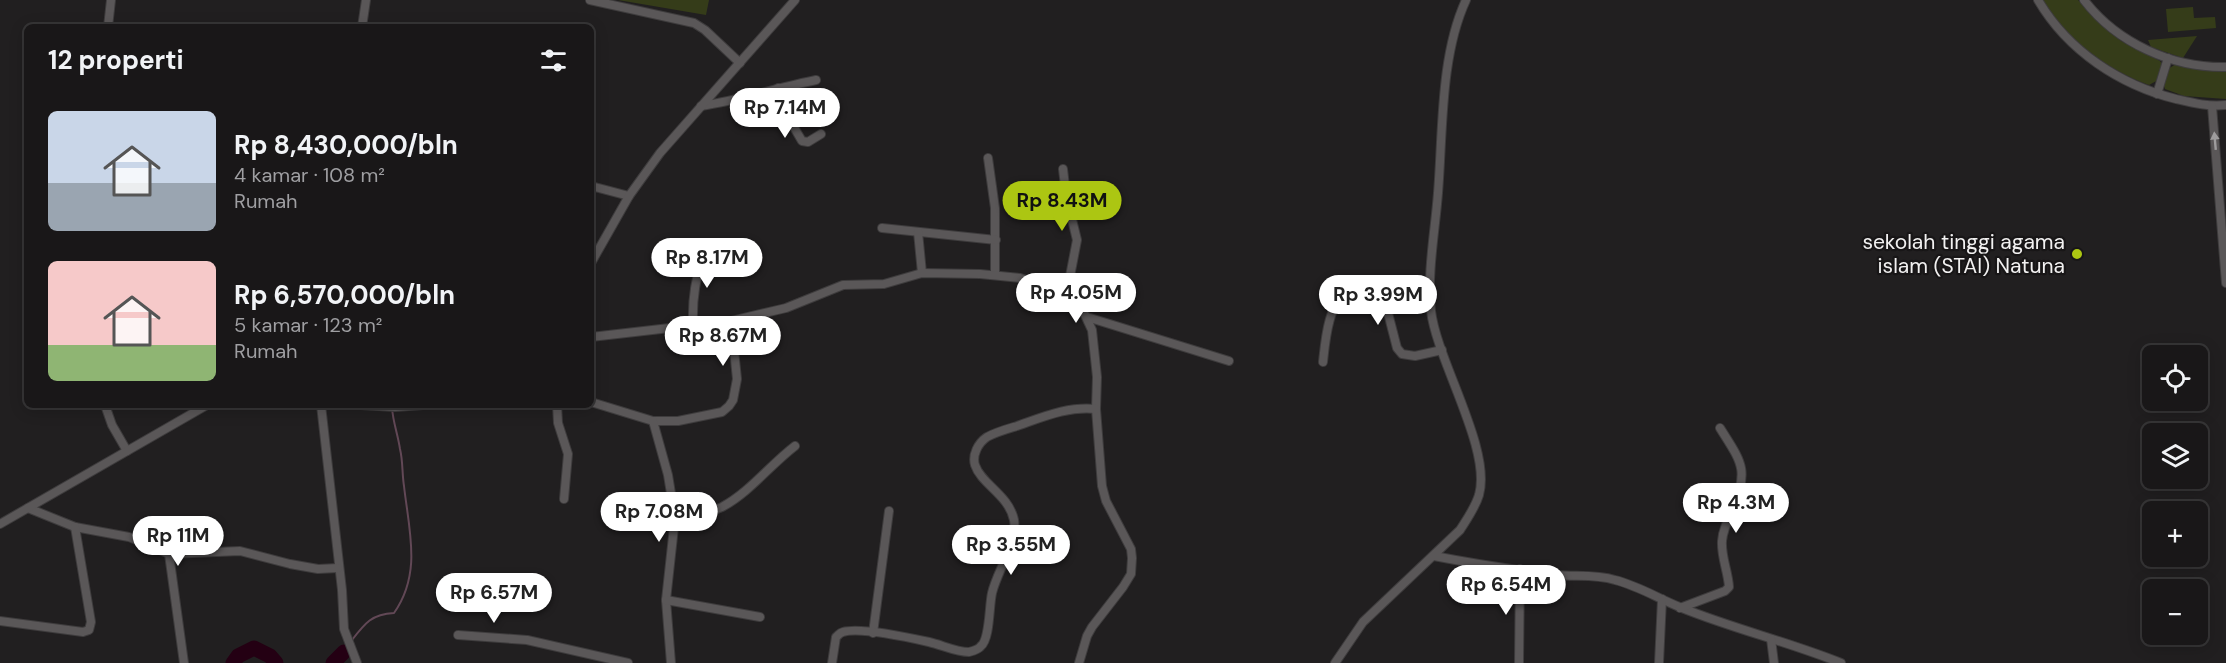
<!DOCTYPE html>
<html lang="id">
<meta charset="utf-8">
<style>
:root{--surface:#191718;--page:#262425;--text:#f1f3f6;--muted:#9f9fa2;--line:#373637;--accent:#acc612}
body{margin:0;font-family:"DM Sans",sans-serif;background:var(--page);color:var(--text);height:100vh;display:flex;flex-direction:column;font-size:22px;white-space:nowrap}
*{box-sizing:border-box;margin:0}
p{font-size:20px;color:var(--muted)}
.icon{flex:none;width:33px;height:33px;fill:none;stroke:currentColor;stroke-width:2;stroke-linecap:round;stroke-linejoin:round}
.map{position:relative;flex:1;overflow:hidden}
.sheet{position:absolute;left:24px;top:24px;width:570px;height:384px;display:flex;flex-direction:column;background:var(--surface);border-radius:9px;box-shadow:0 3px 15px #0003,0 0 0 2px var(--line)}
.sheet>*{flex:none}
.buttons{position:absolute;left:2142px;top:345px;display:grid;gap:12px}
.buttons a{display:grid;place-items:center;width:66px;height:66px;border-radius:9px;background:var(--surface);box-shadow:0 3px 15px #0003,0 0 0 2px var(--line);font-size:30px}
.price{position:absolute;translate:-50% -51px;padding:0 14px;border-radius:21px;background:#fff;color:#222;font-size:20px;line-height:39px;filter:drop-shadow(0 2px 3px #0008)}
.price::after{content:'';position:absolute;left:50%;top:36px;width:18px;height:14px;margin-left:-9px;background:inherit;clip-path:polygon(0 0,100% 0,50% 100%)}
.price.active{background:var(--accent);color:#111}
ul{padding:0;list-style:none}
li{display:flex;align-items:center;gap:18px;height:150px;padding:0 24px}
li span{display:grid;place-items:center;flex:none;width:168px;height:120px;border-radius:9px;color:#555}
li>.icon{margin-inline-start:auto}
span .icon{width:72px;height:72px;fill:#fffc;stroke-width:1}
li b{font-size:26px}
h2{display:flex;justify-content:space-between;align-items:center;height:72px;padding:0 24px;font-size:26px}
.map>svg:first-child{display:block}
.green{fill:#353c19}
.lines{fill:none;stroke-linecap:round;stroke-linejoin:round}
.stream{stroke:#624856;stroke-width:2}
.river{stroke:#240013;stroke-width:15}
.minor-casing{stroke:#3e3c3d;stroke-width:10}
.minor{stroke:#5a5758;stroke-width:8}
.oneway{fill:#9e9c9d}
.poi-dot{fill:#acc612;stroke:#181617;stroke-width:2}
.labels{text-anchor:middle;stroke-width:4.5;stroke-linejoin:round;paint-order:stroke}
.poi-label{font-size:21px;fill:#f2f1f1;stroke:#181617;text-anchor:end}
</style>
<div class="map">
<svg width="2226" height="663" viewBox="0 0 2226 663">
<rect width="100%" height="100%" fill="#211f20"/>
<g class="green">
<polygon points="618,0 709,0 706,15"/>
<path d="M 2043,0 L 2078,0 L 2107,30 L 2121,41 L 2160,61 L 2162,64 L 2158,80 L 2149,85 C 2108,70 2065,39 2043,0 Z"/>
<polygon points="2193,7 2194,18 2215,17 2216,28 2168,32 2166,9"/>
<polygon points="2197,36 2183,58 2151,47 2148,40"/>
<polygon points="2176,64 2226,71 2226,99 2184,96 2165,89 2164,86 2168,69"/>
</g>
<g class="lines">
<path class="stream" d="M 352,640 C 365,623 372,614 394,613 C 422,573 409,531 404,486 C 402,474 403,461 400,449 C 398,435 393,422 392,408"/>
<g class="river">
<polyline points="233,663 238,656 254,648 270,656 276,663"/>
<polyline points="333,663 344,652"/>
</g>
<defs>
<g id="minor">
<polyline points="590,0 694,23 705,30 740,63"/>
<path d="M 2038,0 C 2068,51 2120,85 2176,99 C 2193,103 2209,107 2226,105"/>
<path d="M 2084,0 C 2117,43 2172,68 2226,67"/>
<polyline points="108,27 111,0"/>
<polyline points="362,27 366,0"/>
<polyline points="778,88 785,112 802,141 808,142 821,134"/>
<polyline points="2157,94 2168,58"/>
<path d="M 701,106 C 740,100 777,88 816,80"/>
<polyline points="2212,106 2226,283"/>
<polyline points="988,158 995,208 995,275"/>
<polyline points="1063,169 1066,195 1077,240 1066,297"/>
<polyline points="591,186 629,196"/>
<polyline points="882,228 996,240"/>
<polyline points="918,232 922,273"/>
<polyline points="591,263 629,196 660,153 795,0"/>
<polyline points="1087,317 1229,361"/>
<polyline points="731,321 786,308 843,285 884,284 922,273 980,274 1020,278 1052,288 1066,297 1084,313 1092,330 1097,377 1096,409 1102,486 1106,501 1131,549 1132,558 1131,574 1123,587 1092,627 1087,636 1079,663"/>
<path d="M 693,325 C 692,295 696,280 704,251"/>
<polyline points="591,337 731,321 737,379 733,400 729,406 722,412 678,421 653,421 591,402"/>
<path d="M 1323,362 C 1325,344 1328,300 1348,294 L 1378,306 L 1388,313 L 1397,348 L 1402,354 L 1415,356 L 1442,350"/>
<polyline points="105,405 112,425 127,451"/>
<polyline points="321,405 342,590 344,629 357,663"/>
<polyline points="361,405 395,407 423,405"/>
<polyline points="557,405 558,423 568,454 564,499"/>
<polyline points="653,421 668,475 675,518 666,600 671,663"/>
<polyline points="28,508 75,527 129,537 169,554 240,551 290,564 318,569 338,568"/>
<path d="M 675,518 C 690,515 708,514 722,507 C 750,492 770,465 795,446"/>
<polyline points="0,524 207,405"/>
<polyline points="169,554 184,663"/>
<path d="M 1434,556 C 1475,564 1515,570 1556,575 C 1575,577 1595,574 1615,580 C 1639,586 1659,599 1682,608 C 1734,629 1789,642 1841,663"/>
<polyline points="666,600 760,617"/>
<path d="M 1680,608 L 1725,591 L 1729,587 C 1728,571 1721,557 1722,541 C 1723,529 1728,520 1733,510 C 1749,469 1742,463 1720,428"/>
<polyline points="0,621 83,632 89,630 91,622 75,527"/>
<polyline points="873,633 889,511"/>
<polyline points="458,635 527,640 628,663"/>
<polyline points="1771,639 1774,663"/>
<path d="M 832,663 L 836,637 C 839,635 839,633 843,632 C 859,627 911,638 929,642 C 942,645 956,652 969,652 C 973,651 979,649 981,646 C 990,639 989,606 992,593 C 997,571 1018,542 1014,520 C 1009,495 981,484 975,465 C 972,455 978,443 987,437 C 996,432 1007,429 1017,426 C 1043,417 1068,406 1096,409"/>
<path d="M 1335,663 L 1363,622 L 1460,530 C 1467,519 1475,508 1479,495 C 1492,449 1437,361 1431,311 C 1427,272 1435,232 1438,193 C 1443,132 1440,56 1466,0"/>
<polyline points="1519,663 1520,569"/>
<polyline points="1659,663 1662,599"/>
</g>
</defs>
<use href="#minor" class="minor-casing"/>
<use href="#minor" class="minor"/>
</g>
<defs><path id="oneway-solid" d="M-6-.8H1V-3.2L6.5 0L1 3.2V.8H-6Z" transform="scale(1.5)"/></defs>
<use class="oneway" href="#oneway-solid" transform="translate(2215 141) rotate(-95)"/>
<circle class="poi-dot" cx="2077" cy="254" r="6"/>
<g class="labels">
<g class="poi-label">
<text x="2065" y="249">sekolah tinggi agama<tspan x="2065" dy="24">islam (STAI) Natuna</tspan></text>
</g>
</g>
</svg>
<div class="buttons">
<a><svg class="icon" aria-label="locate" viewBox="0 0 24 24"><circle cx="12" cy="12" r="6"/><path d="M12 2v4M12 18v4M2 12h4M18 12h4"/></svg></a>
<a><svg class="icon" aria-label="layers" viewBox="0 0 24 24"><path d="M12 4l9 5-9 5-9-5zM3 14l9 5 9-5"/></svg></a>
<a>+</a>
<a>−</a>
</div>
<b class="price" style="left:785px;top:139px">Rp 7.14M</b>
<b class="price active" style="left:1062px;top:232px">Rp 8.43M</b>
<b class="price" style="left:707px;top:289px">Rp 8.17M</b>
<b class="price" style="left:1076px;top:324px">Rp 4.05M</b>
<b class="price" style="left:1378px;top:326px">Rp 3.99M</b>
<b class="price" style="left:723px;top:367px">Rp 8.67M</b>
<b class="price" style="left:1736px;top:534px">Rp 4.3M</b>
<b class="price" style="left:659px;top:543px">Rp 7.08M</b>
<b class="price" style="left:178px;top:567px">Rp 11M</b>
<b class="price" style="left:1011px;top:576px">Rp 3.55M</b>
<b class="price" style="left:1506px;top:616px">Rp 6.54M</b>
<b class="price" style="left:494px;top:624px">Rp 6.57M</b>
<section class="sheet">
<h2>12 properti<svg class="icon" aria-label="filters" viewBox="0 0 24 24"><path d="M4 7h16M4 17h16"/><circle cx="9" cy="7" r="2"/><circle cx="15" cy="17" r="2"/></svg></h2>
<ul>
<li><span style="background:linear-gradient(#c9d6e8 60%,#9aa5b1 0)"><svg class="icon" aria-label="home" viewBox="0 0 24 24"><path d="M3 11l9-7 9 7M6 9v11h12V9"/></svg></span><div><b>Rp 8,430,000/bln</b><p>4 kamar · 108 m²</p><p>Rumah</p></div></li>
<li><span style="background:linear-gradient(#f6c9c9 70%,#8fb573 0)"><svg class="icon" aria-label="home" viewBox="0 0 24 24"><path d="M3 11l9-7 9 7M6 9v11h12V9"/></svg></span><div><b>Rp 6,570,000/bln</b><p>5 kamar · 123 m²</p><p>Rumah</p></div></li>
</ul>
</section>
</div>
